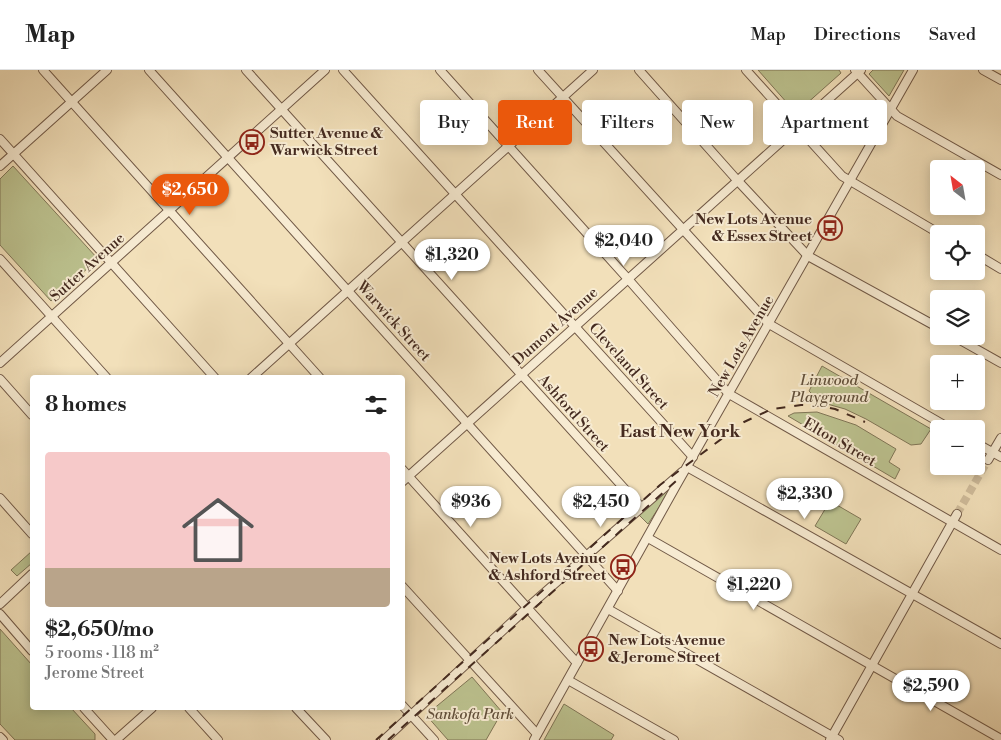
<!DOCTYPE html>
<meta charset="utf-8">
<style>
:root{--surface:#fff;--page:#f2f2f2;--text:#222;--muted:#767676;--line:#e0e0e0;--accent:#ea580c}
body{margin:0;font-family:"Libre Bodoni",serif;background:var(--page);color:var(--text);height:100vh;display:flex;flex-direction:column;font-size:19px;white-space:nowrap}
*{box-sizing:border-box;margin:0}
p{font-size:16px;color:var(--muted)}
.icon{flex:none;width:28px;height:28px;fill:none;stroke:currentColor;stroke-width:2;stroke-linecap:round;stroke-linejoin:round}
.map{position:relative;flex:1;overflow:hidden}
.side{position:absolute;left:30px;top:305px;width:375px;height:335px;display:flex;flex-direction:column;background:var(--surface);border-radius:5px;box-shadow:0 2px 12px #0003}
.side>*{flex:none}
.hud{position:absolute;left:420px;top:30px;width:475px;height:45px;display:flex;gap:10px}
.needle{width:32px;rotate:329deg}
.buttons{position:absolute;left:930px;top:90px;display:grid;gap:10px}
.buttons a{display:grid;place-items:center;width:55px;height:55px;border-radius:5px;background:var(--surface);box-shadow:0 2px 12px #0003;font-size:25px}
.price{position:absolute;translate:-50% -42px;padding:0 11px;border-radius:18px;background:#fff;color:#222;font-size:16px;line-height:32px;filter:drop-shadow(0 1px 2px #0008)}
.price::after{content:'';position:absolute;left:50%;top:30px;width:15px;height:11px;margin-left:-8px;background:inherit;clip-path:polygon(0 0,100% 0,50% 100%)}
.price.selected{background:var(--accent);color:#fff}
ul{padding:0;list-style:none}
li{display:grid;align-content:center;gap:10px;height:265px;padding:0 15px}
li+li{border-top:1px solid var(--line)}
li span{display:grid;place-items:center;height:155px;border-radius:5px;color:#555}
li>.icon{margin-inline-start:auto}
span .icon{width:90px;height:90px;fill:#fffc;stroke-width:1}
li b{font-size:21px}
h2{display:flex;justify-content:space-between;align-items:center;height:60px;padding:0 15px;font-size:21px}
.pill{padding:0 18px;border-radius:5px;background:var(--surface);box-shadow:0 2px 12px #0003;font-size:18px;line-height:45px}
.pill.selected{background:var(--accent);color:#fff}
header{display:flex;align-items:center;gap:30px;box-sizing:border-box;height:70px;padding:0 25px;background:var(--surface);border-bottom:1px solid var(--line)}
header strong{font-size:24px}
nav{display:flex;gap:28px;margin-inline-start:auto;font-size:18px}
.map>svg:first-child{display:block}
.green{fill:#bcc28f;stroke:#807657}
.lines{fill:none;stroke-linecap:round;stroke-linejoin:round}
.minor-tunnel{stroke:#cfbc9b;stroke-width:8;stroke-dasharray:8 4;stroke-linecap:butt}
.minor-casing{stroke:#705846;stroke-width:10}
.minor{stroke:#f7ebd2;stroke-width:8}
.rail{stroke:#442a1f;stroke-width:2;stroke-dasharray:9 9;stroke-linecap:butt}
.labels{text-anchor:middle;stroke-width:4;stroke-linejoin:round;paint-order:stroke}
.poi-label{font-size:15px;font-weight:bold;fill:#442a1f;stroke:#f7ebd2;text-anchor:start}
.street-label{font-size:15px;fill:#442a1f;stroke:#f7ebd2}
.park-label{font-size:15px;font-style:italic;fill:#62503b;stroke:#f7ebd2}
.quarter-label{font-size:18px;font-weight:bold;fill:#442a1f;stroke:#f7ebd2}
</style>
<header>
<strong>Map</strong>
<nav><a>Map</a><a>Directions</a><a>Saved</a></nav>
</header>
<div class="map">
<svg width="1001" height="670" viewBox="0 0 1001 670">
<rect width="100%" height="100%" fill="#f2e0ba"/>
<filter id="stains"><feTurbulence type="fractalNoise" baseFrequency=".004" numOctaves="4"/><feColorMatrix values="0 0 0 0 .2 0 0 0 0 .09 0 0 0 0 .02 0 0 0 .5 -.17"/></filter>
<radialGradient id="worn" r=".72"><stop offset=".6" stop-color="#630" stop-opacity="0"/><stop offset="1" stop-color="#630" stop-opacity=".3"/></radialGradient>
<g class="green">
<polygon points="758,0 839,0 841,3 796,43"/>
<polygon points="873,0 904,0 889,26 869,4"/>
<polygon points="13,96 98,189 51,231 0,175 0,109"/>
<polygon points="822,296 931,359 921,374 911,375 866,349 845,339 820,332 809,321"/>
<polygon points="817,342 856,355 896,379 889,392 900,399 895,409 788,346 794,343"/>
<polygon points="669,419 671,419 648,454 639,445"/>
<polygon points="830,431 861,449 846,474 815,456"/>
<polygon points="32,481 32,493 17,506 11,500"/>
<polygon points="0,559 32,595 32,638 71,638 95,664 95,670 15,670 0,654"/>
<polygon points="472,607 502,642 486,670 448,670 426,645"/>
<polygon points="564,634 614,665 611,670 544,670"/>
</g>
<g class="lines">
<polyline class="minor-tunnel" points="957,444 988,390"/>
<defs>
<g id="minor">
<polyline points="43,0 320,308"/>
<polyline points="149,0 618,521"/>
<polyline points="246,0 641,437"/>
<polyline points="343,0 693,387"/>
<polyline points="440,0 628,209 729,324 1001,480"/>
<polyline points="538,0 769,254 951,359"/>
<polyline points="639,0 737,110 808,186 939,258"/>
<polyline points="746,0 842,106 940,164"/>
<polyline points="855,0 897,46 1001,105"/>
<polyline points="983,0 1001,10"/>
<polyline points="0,69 215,308"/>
<polyline points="0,96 107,0"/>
<polyline points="976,184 1001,199"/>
<polyline points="0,189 107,308"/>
<polyline points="953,266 1001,293"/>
<polyline points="0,293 325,0"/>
<polyline points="251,308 593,0"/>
<polyline points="0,309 32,345"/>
<polyline points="976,373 1001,387"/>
<polyline points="988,390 1001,368"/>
<polyline points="687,397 1001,574"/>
<polyline points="402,399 577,593"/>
<polyline points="402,412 861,0"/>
<polyline points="0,428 32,464"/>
<polyline points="648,468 1001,669"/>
<polyline points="402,516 537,664"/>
<polyline points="0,534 32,504"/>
<polyline points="608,539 839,670"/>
<polyline points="0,544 32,581"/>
<polyline points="568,610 674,670"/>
<polyline points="402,635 434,670"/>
<polyline points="84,638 113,670"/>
<polyline points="189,638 218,670"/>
<polyline points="296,638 326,670"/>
<polyline points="0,667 3,670"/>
<polyline points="116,670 152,638"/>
<polyline points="384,670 527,538 682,402"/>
<polyline points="534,670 677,414 913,0"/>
<polyline points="830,670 957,444"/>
</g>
</defs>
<use href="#minor" class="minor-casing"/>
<use href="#minor" class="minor"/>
<g class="rail">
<polyline points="376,670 660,415 744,352 772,339 801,335 820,336 835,339 865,352"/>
<polyline points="388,670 676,411"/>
</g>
</g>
<defs>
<symbol id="bus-ring" viewBox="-11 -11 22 22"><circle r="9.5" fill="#f7ebd2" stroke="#8f2418" stroke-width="1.5"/><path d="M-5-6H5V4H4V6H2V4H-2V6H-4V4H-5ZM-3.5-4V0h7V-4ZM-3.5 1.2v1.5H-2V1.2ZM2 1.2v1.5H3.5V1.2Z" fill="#8f2418"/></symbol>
</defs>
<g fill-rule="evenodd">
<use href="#bus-ring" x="238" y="58" width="28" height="28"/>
<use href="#bus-ring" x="816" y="144" width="28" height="28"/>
<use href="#bus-ring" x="609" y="483" width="28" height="28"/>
<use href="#bus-ring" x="577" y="565" width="28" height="28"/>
</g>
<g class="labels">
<g class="poi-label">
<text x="270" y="68">Sutter Avenue &amp;<tspan x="270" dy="17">Warwick Street</tspan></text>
<text x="812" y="154" text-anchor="end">New Lots Avenue<tspan x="812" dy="17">&amp; Essex Street</tspan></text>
<text x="606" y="493" text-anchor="end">New Lots Avenue<tspan x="606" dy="17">&amp; Ashford Street</tspan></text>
<text x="608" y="575">New Lots Avenue<tspan x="608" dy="17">&amp; Jerome Street</tspan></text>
</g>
<g class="street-label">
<text transform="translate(87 197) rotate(-42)" y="5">Sutter Avenue</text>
<text transform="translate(394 251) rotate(48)" y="5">Warwick Street</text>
<text transform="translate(555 256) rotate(-42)" y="5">Dumont Avenue</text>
<text transform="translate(741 276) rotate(-60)" y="5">New Lots Avenue</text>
<text transform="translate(629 296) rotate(48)" y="5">Cleveland Street</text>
<text transform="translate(574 343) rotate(48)" y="5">Ashford Street</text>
<text transform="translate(840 372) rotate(30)" y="5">Elton Street</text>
</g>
<g class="park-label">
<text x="829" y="315">Linwood<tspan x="829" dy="17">Playground</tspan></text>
<text x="470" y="649">Sankofa Park</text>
</g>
<g class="quarter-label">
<text x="680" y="367">East New York</text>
</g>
</g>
<rect width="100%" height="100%" filter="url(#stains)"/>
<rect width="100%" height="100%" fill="url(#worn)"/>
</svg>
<div class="buttons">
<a><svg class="needle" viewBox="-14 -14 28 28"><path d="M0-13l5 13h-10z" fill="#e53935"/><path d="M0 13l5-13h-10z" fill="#767676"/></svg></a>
<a><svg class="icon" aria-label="locate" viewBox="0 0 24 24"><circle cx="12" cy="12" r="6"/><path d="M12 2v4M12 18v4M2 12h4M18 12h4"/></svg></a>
<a><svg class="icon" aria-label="layers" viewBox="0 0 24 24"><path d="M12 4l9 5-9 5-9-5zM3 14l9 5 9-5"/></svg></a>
<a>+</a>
<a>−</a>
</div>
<b class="price selected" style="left:190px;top:146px">$2,650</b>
<b class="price" style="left:624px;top:197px">$2,040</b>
<b class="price" style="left:452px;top:211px">$1,320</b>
<b class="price" style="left:805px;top:450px">$2,330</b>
<b class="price" style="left:471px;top:458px">$936</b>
<b class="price" style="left:601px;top:458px">$2,450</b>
<b class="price" style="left:754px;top:541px">$1,220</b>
<b class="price" style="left:931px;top:642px">$2,590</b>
<div class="hud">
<a class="pill">Buy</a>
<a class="pill selected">Rent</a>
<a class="pill">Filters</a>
<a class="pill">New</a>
<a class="pill">Apartment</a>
</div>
<section class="side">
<h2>8 homes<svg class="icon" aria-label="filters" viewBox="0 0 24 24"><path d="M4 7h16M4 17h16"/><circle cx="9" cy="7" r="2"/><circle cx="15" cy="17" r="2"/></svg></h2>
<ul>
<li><span style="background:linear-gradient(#f6c9c9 75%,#b9a48a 0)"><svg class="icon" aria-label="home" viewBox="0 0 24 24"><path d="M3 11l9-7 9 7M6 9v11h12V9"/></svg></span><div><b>$2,650/mo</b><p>5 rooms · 118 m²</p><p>Jerome Street</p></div></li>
</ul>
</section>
</div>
